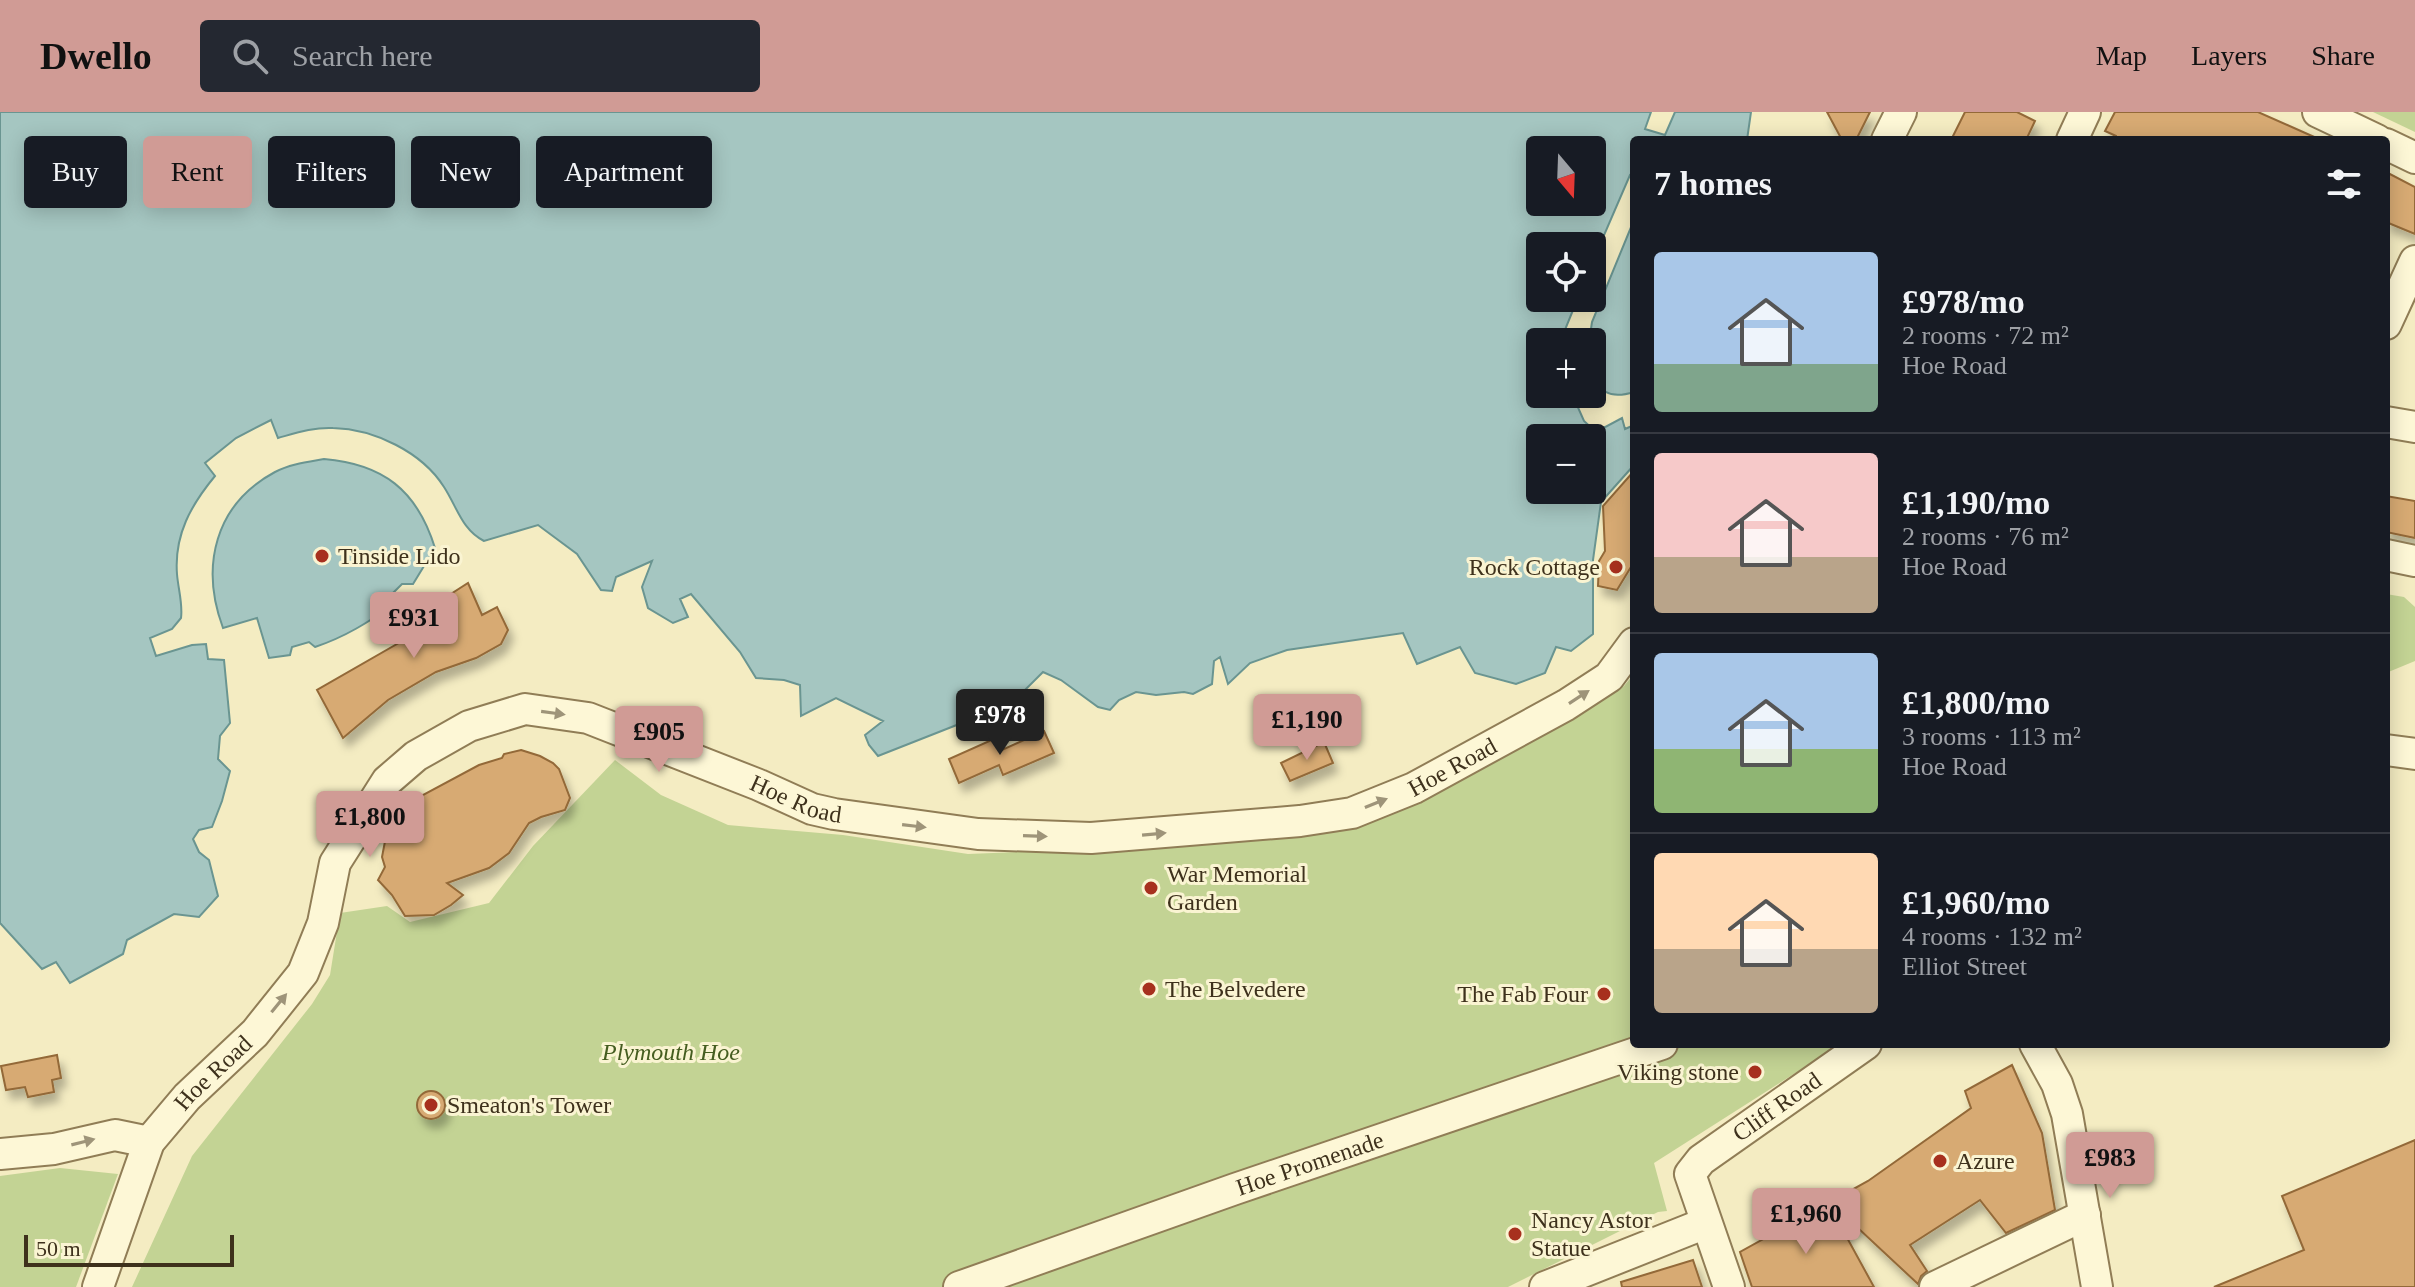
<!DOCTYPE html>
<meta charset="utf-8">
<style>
:root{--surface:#171b24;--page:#242831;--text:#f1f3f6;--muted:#9ea1a6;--line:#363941;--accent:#d09b95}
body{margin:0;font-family:"Times New Roman",serif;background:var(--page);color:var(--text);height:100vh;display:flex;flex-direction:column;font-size:30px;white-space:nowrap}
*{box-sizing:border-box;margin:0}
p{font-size:26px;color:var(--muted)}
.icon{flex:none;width:44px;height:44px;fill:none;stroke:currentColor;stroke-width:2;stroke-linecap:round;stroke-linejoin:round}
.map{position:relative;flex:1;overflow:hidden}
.details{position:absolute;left:1630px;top:24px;width:760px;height:912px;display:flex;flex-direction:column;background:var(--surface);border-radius:8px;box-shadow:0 4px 20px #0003}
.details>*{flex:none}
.banner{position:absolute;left:24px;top:24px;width:760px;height:72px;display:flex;gap:16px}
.needle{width:52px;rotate:161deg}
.fabs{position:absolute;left:1526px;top:24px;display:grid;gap:16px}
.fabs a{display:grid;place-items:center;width:80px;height:80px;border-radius:8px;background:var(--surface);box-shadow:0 4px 20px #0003;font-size:40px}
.scale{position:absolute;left:24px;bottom:20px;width:210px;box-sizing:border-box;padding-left:8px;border:4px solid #3e311c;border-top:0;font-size:22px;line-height:28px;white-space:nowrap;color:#3e311c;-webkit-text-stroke:6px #faf4d2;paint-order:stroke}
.price{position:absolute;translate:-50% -68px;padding:0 18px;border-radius:8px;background:var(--accent);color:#111;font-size:26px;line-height:52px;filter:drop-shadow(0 2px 4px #0008)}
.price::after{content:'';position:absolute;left:50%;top:48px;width:24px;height:18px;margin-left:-12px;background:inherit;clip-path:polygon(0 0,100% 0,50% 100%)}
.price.on{background:#222;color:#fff}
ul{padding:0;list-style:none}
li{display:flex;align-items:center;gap:24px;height:200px;padding:0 24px}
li+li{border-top:2px solid var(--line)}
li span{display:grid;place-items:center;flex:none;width:224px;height:160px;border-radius:8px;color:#555}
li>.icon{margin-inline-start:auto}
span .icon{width:96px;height:96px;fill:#fffc;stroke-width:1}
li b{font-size:34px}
h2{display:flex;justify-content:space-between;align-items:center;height:96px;padding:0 24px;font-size:34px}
.chip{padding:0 28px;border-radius:8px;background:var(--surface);box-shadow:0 4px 20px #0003;font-size:28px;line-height:72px}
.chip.on{background:var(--accent);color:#111}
header{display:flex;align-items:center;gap:48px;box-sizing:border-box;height:112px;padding:0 40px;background:var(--accent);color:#111}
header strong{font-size:38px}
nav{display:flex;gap:44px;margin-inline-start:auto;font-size:28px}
.search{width:560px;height:72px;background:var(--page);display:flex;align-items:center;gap:20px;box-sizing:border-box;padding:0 28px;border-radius:8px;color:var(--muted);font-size:30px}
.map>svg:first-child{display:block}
.green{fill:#c3d394}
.water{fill:#a5c6c1;stroke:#6a9591;stroke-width:2;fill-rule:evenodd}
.building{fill:#d7aa73;stroke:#936939;stroke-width:2;filter:url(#shadow)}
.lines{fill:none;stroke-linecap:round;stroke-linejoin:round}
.minor-casing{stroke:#907d56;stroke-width:34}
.minor{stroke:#fdf7d6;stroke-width:30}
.oneway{fill:#9e9479}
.poi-dot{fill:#a7301e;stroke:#faf4d2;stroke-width:3}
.labels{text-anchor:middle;stroke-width:6;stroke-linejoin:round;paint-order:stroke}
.poi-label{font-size:24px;fill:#3e311c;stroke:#faf4d2;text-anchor:start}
.street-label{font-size:24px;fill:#3e311c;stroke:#faf4d2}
.park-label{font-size:24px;font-style:italic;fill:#455d20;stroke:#faf4d2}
</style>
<header>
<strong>Dwello</strong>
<div class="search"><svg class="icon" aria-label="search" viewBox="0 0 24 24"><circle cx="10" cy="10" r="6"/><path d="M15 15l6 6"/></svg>Search here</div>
<nav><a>Map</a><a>Layers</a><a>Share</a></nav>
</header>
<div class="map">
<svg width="2415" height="1175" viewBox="0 0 2415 1175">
<defs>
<filter id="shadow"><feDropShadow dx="5" dy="9" stdDeviation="4" flood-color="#0004"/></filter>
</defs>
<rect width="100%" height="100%" fill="#f4ecc2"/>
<g class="green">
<polygon points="2373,0 2415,0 2415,20"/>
<polygon points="2386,482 2404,485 2415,495 2415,549 2386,561"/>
<polygon points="1634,562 1634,932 1841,932 1654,1051 1667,1099 1658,1100 1508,1175 132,1175 192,1044 312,892 330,863 340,801 387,794 410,810 489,791 533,734 615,648 661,683 728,713 843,723 968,742 1195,733 1287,720 1543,620 1624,574"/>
<polygon points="60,1056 118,1062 76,1175 0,1175 0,1064"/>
</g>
<g class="water">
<path d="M 0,0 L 1651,0 L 1645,17 L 1665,23 L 1675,0 L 1751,0 L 1747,28 L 1634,28 L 1634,64 L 1630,63 L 1592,151 L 1592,134 L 1540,134 L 1540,186 L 1578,186 L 1560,230 L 1540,230 L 1540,282 L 1580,282 L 1582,289 L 1576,291 L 1584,309 L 1596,320 L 1622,306 L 1625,317 L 1634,313 L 1634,353 L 1601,390 L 1593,448 L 1593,522 L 1571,539 L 1556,535 L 1545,561 L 1516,572 L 1475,561 L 1460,535 L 1417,552 L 1403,521 L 1287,538 L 1250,551 L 1228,572 L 1220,545 L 1214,549 L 1212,572 L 1193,582 L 1184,580 L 1156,583 L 1136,580 L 1119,588 L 1110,598 L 1098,595 L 1061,568 L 1043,560 L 1023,580 L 1001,590 L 982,603 L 878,644 L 869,633 L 865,623 L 883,609 L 836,586 L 801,604 L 800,573 L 784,568 L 756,566 L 740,540 L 691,482 L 680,487 L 688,505 L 673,511 L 648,496 L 642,475 L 652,449 L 616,465 L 612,479 L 601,478 L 577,442 L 538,413 L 484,429 C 462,418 457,395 444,375 C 422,340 374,317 333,316 C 314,315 296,321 278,326 L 271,308 L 236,326 L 205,351 L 215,364 C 191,393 174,423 177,462 C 178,476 183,492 181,506 L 172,517 L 150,526 L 156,544 L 192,533 L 206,532 L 208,547 L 224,548 L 230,611 L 220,624 L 218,647 L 230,659 L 222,689 L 212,715 L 199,718 L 193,727 L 199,740 L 209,748 L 218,784 L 199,805 L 174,802 L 127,828 L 123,842 L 70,871 L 56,850 L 42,857 L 0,811 ZM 1540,38 L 1592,38 L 1592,90 L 1540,90 ZM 1540,326 L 1592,326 L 1592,378 L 1540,378 Z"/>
<path d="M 1634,108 L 1634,280 C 1593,293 1592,260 1592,230 L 1589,230 L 1592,210 Z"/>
<path d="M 324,347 C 383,352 417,378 435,436 L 413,472 L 402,472 L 393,481 L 394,492 C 369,510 345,525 315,535 L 309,530 L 292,535 L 290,543 L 269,546 L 257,506 L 223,516 C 200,454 215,392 275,360 C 290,352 307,350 324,347 Z"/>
</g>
<g class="building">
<polygon points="1827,0 1870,0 1856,28 1842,28"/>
<polygon points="1965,0 2017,0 2035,9 2026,28 1951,28"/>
<polygon points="2115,0 2258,0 2321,28 2116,28 2116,24 2105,19"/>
<polygon points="2386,60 2415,75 2415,122 2386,110"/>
<polygon points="1634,359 1634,450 1617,478 1598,474 1599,449 1605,439 1603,394"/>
<polygon points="2386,384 2415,389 2415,426 2386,420"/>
<polygon points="468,471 482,503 497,495 508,518 501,532 476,546 436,560 388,588 343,626 317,578 451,501 443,487"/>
<polygon points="1044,619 1054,641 1003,663 999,653 959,671 949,647 996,626 1002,638"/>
<polygon points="1324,630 1333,651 1290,669 1281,651"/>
<polygon points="521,638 540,644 553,651 559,657 570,686 565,698 541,705 529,711 509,741 489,756 447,771 463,783 451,793 434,803 405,804 392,783 378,768 385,755 382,745 387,719 400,702 421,684 479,653 502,646 504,642"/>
<polygon points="57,943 61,966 52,968 54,980 28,985 25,975 6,978 1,954"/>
<polygon points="2012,953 2042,1021 2055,1098 2006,1121 1980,1088 1910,1133 1927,1159 1921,1164 1918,1172 1830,1090 1868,1069 1971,996 1965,979"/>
<circle cx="431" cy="993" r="14"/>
<polygon points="2415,1028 2415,1175 2214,1175 2304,1138 2282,1084"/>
<polygon points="1828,1091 1874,1175 1752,1175 1740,1140"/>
<polygon points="1693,1148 1702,1175 1622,1175 1621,1170"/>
</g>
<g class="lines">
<defs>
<g id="minor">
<polyline points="2318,0 2377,28"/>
<polyline points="1887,28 1901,0"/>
<polyline points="2072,28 2085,0"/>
<polyline points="2386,32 2415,46"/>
<polyline points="2386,212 2415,149"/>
<polyline points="2386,310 2415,315"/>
<polyline points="2386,443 2415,449"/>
<polyline points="2386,638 2415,642"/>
<polyline points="2035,932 2057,972 2067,1002 2097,1175"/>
<polyline points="0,1042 54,1037 115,1023 149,1030"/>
<path id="s1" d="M 98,1175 L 149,1030 L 187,985 L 255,921 L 303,861 L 323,811 L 335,751 L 387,669 L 416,644 L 469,614 L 525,597 L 588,606 L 759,673 L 812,697 L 834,702 L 978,722 L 1091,726 L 1300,709 L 1352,701 L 1414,676 L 1566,593 L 1609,565 L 1634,531"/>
<path id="s2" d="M 959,1175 L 1235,1077 L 1662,932"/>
<polyline points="1545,1175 1706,1111"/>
<path id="s3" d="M 1729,1175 L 1690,1062 L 1701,1048 L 1866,932"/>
<polyline points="1935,1175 2085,1103"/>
</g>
</defs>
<use href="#minor" class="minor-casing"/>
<use href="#minor" class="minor"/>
</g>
<defs><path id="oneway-solid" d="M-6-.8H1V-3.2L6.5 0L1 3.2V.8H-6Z" transform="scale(2)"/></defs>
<g class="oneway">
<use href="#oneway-solid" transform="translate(1579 585) rotate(-33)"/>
<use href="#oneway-solid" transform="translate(553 601) rotate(8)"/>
<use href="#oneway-solid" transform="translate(1376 691) rotate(-22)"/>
<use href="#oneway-solid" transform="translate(914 714) rotate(7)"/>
<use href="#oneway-solid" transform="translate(1154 722) rotate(-5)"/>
<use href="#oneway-solid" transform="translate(1035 724) rotate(2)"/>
<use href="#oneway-solid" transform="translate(279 891) rotate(-51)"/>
<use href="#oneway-solid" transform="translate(83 1030) rotate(-14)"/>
</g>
<g class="poi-dot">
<circle cx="322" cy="444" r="8"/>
<circle cx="1616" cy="455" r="8"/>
<circle cx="1151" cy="776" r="8"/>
<circle cx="1149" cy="877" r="8"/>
<circle cx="1604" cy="882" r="8"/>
<circle cx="1755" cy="960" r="8"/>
<circle cx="431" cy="993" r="8"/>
<circle cx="1940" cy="1049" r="8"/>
<circle cx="1515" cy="1122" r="8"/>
</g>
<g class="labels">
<g class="poi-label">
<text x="338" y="452">Tinside Lido</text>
<text x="1600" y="463" text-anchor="end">Rock Cottage</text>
<text x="1167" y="770">War Memorial<tspan x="1167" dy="28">Garden</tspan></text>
<text x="1165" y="885">The Belvedere</text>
<text x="1588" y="890" text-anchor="end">The Fab Four</text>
<text x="1739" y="968" text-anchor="end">Viking stone</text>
<text x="447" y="1001">Smeaton's Tower</text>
<text x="1956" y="1057">Azure</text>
<text x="1531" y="1116">Nancy Astor<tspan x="1531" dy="28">Statue</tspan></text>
</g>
<g class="street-label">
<text dy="8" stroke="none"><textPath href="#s1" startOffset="1712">Hoe Road</textPath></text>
<text dy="8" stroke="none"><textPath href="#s1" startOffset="1040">Hoe Road</textPath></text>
<text dy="8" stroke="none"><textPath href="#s1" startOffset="248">Hoe Road</textPath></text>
<text dy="8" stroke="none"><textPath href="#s3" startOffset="230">Cliff Road</textPath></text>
<text dy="8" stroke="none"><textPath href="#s2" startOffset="372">Hoe Promenade</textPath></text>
</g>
<g class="park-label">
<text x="671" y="948">Plymouth Hoe</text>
</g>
</g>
</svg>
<div class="fabs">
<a><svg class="needle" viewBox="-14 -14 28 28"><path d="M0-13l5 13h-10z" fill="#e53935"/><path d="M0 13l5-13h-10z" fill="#9ea1a6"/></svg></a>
<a><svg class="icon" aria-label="locate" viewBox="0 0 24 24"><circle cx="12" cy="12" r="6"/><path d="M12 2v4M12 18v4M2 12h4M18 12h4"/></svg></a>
<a>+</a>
<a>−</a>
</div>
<div class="scale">50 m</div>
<b class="price" style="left:414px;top:548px">£931</b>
<b class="price on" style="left:1000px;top:645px">£978</b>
<b class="price" style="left:1307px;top:650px">£1,190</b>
<b class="price" style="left:659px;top:662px">£905</b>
<b class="price" style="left:370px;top:747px">£1,800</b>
<b class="price" style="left:2110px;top:1088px">£983</b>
<b class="price" style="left:1806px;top:1144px">£1,960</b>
<div class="banner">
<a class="chip">Buy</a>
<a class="chip on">Rent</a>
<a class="chip">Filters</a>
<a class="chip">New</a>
<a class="chip">Apartment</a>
</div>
<section class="details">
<h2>7 homes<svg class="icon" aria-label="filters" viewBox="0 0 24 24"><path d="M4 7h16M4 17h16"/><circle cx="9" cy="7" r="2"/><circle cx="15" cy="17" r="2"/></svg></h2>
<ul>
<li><span style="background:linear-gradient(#a9c7e8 70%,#7fa58c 0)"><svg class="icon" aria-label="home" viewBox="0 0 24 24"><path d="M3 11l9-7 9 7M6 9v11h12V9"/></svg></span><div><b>£978/mo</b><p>2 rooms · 72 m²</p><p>Hoe Road</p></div></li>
<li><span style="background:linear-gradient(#f6c9c9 65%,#b9a48a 0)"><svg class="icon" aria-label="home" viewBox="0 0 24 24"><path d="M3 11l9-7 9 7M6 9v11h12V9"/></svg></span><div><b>£1,190/mo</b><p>2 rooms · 76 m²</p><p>Hoe Road</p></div></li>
<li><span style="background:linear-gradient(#a9c7e8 60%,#8fb573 0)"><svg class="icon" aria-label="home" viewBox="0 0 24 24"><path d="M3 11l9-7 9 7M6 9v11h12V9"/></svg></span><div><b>£1,800/mo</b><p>3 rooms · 113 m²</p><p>Hoe Road</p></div></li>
<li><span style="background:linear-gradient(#ffd9b3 60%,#b9a48a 0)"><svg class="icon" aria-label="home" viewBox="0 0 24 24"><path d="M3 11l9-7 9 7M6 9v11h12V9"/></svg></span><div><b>£1,960/mo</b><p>4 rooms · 132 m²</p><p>Elliot Street</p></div></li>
</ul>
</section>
</div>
